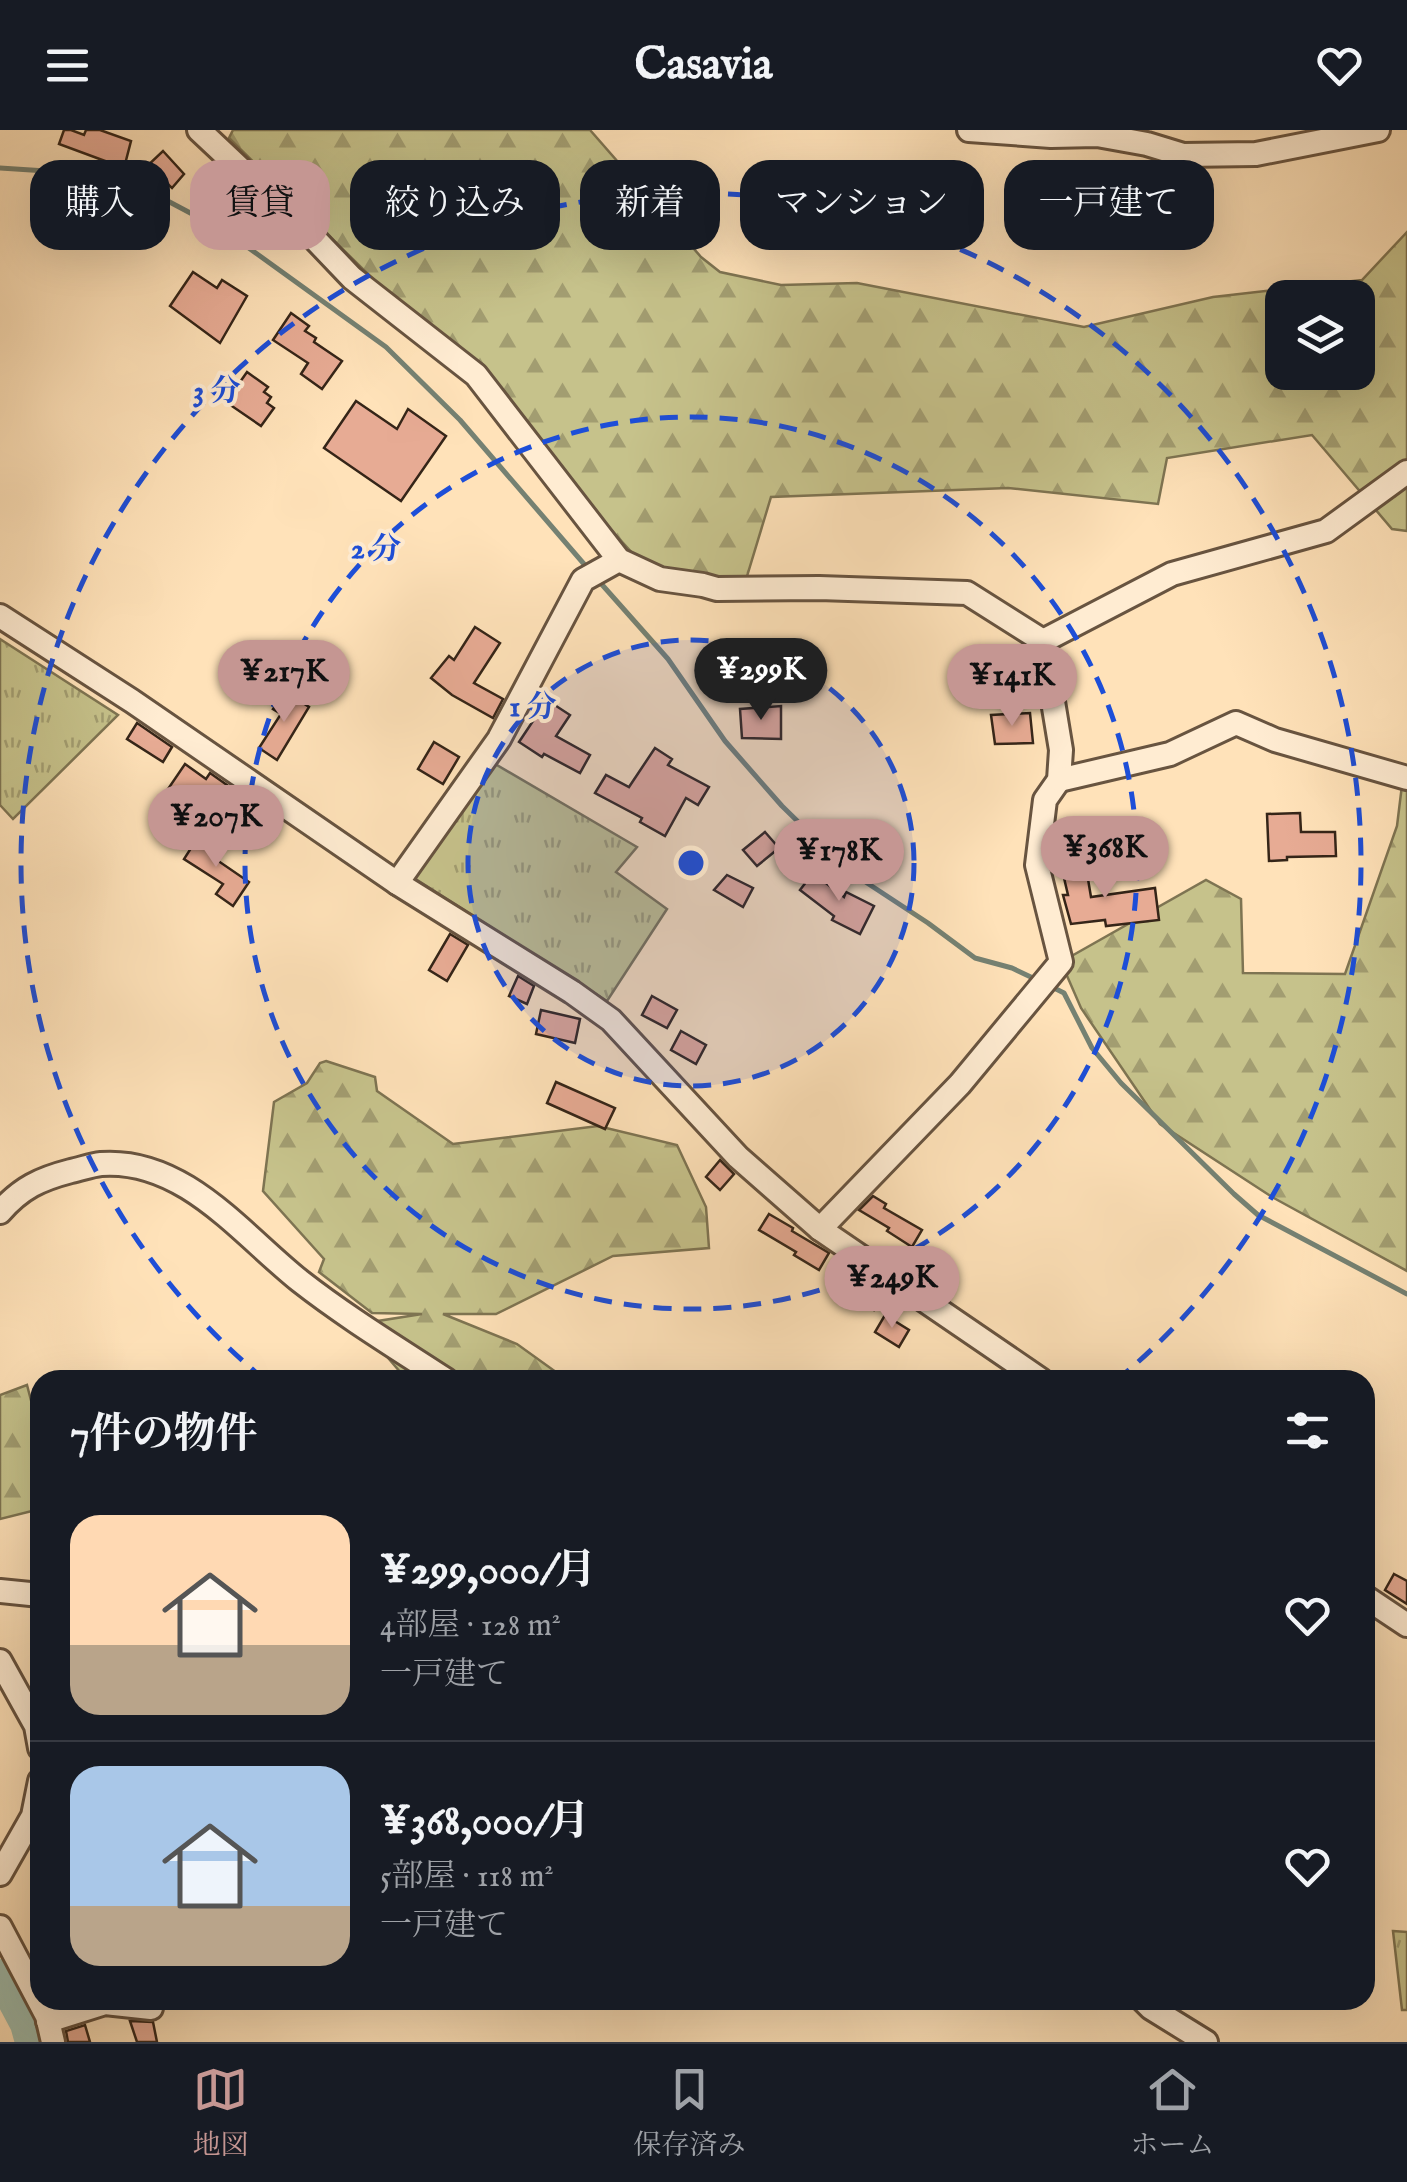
<!DOCTYPE html>
<html lang="ja">
<meta charset="utf-8">
<style>
:root{--surface:#171b24;--page:#242831;--text:#f1f3f6;--muted:#9ea1a6;--line:#363941;--accent:#c59692}
body{margin:0;font-family:"IM FELL English","Noto Serif JP",serif;background:var(--page);color:var(--text);height:100vh;display:flex;flex-direction:column;font-size:38px;white-space:nowrap}
*{box-sizing:border-box;margin:0}
p{font-size:32px;color:var(--muted)}
.icon{flex:none;width:55px;height:55px;fill:none;stroke:currentColor;stroke-width:2;stroke-linecap:round;stroke-linejoin:round}
.map{position:relative;flex:1;overflow:hidden}
.details{position:absolute;left:30px;top:1240px;width:1345px;height:640px;display:flex;flex-direction:column;background:var(--surface);border-radius:30px;box-shadow:0 10px 40px #0002}
.details>*{flex:none}
.top-card{position:absolute;left:30px;top:30px;width:1348px;height:90px;display:flex;gap:20px}
.buttons{position:absolute;left:1265px;top:150px;display:grid;gap:20px}
.buttons a{display:grid;place-items:center;width:110px;height:110px;border-radius:20px;background:var(--surface);box-shadow:0 10px 40px #0002;font-size:50px}
.price{position:absolute;translate:-50% -85px;padding:0 22px;border-radius:35px;background:var(--accent);color:#111;font-size:32px;line-height:65px;filter:drop-shadow(0 2px 5px #0008)}
.price::after{content:'';position:absolute;left:50%;top:60px;width:30px;height:22px;margin-left:-15px;background:inherit;clip-path:polygon(0 0,100% 0,50% 100%)}
.price.current{background:#222;color:#fff}
ul{padding:0;list-style:none}
li{display:flex;align-items:center;gap:30px;height:250px;padding:0 40px}
li+li{border-top:2px solid var(--line)}
li span{display:grid;place-items:center;flex:none;width:280px;height:200px;border-radius:30px;color:#555}
li>.icon{margin-inline-start:auto}
span .icon{width:120px;height:120px;fill:#fffc;stroke-width:1}
li b{font-size:42px}
h2{display:flex;justify-content:space-between;align-items:center;height:120px;padding:0 40px;font-size:42px}
.tag{padding:0 35px;border-radius:30px;background:var(--surface);box-shadow:0 10px 40px #0002;font-size:35px;line-height:90px}
.tag.current{background:var(--accent);color:#111}
header{display:flex;justify-content:space-between;align-items:center;height:130px;padding:0 40px;background:var(--surface);font-size:45px;font-weight:700}
.dock{display:flex;justify-content:space-around;align-items:center;height:140px;border-top:2px solid var(--line);background:var(--surface);font-size:28px;color:var(--muted)}
.dock a{display:grid;justify-items:center;gap:5px}
.dock .current{color:var(--accent)}
.map>svg:first-child{display:block}
.grass{fill:url(#grass-tufts);stroke:#7e7452;stroke-width:2.5}
.forest{fill:url(#forest-firs);stroke:#7e7452;stroke-width:2.5;fill-rule:evenodd}
.lines{fill:none;stroke-linecap:round;stroke-linejoin:round}
.stream{stroke:#758172;stroke-width:5}
.river{stroke:#a0beae;stroke-width:32}
.building{fill:#e7ab94;stroke:#352518;stroke-width:2.5}
.minor-casing{stroke:#685440;stroke-width:28}
.minor{stroke:#ffecd2;stroke-width:22}
.ring{fill:none;stroke:#1d4ed8;stroke-width:5;stroke-dasharray:18 12}
.centre{fill:#1d4ed8;stroke:#ffecd2;stroke-width:5}
.ring-label{font-size:30px;text-anchor:middle;font-weight:bold;fill:#1d4ed8;stroke:#ffecd2;stroke-width:8;stroke-linejoin:round;paint-order:stroke}
</style>
<header><svg class="icon" aria-label="menu" viewBox="0 0 24 24"><path d="M4 6h16M4 12h16M4 18h16"/></svg>Casavia<svg class="icon" aria-label="heart" viewBox="0 0 24 24"><path d="M12 20l-8-8c-3-5 5-10 8-4 3-6 11-1 8 4z"/></svg></header>
<div class="map">
<svg width="1407" height="1912" viewBox="0 0 1407 1912">
<defs>
<pattern id="grass-tufts" width="24" height="20" patternUnits="userSpaceOnUse" patternTransform="scale(2.5)"><rect width="24" height="20" fill="#c6c28b"/><path d="M3 7l-1-3M5 7V3M7 7l1-3M15 17l-1-3M17 17v-4M19 17l1-3" fill="none" stroke="#a29d71"/></pattern>
<pattern id="forest-firs" width="22" height="20" patternUnits="userSpaceOnUse" patternTransform="scale(2.5)"><rect width="22" height="20" fill="#c6c28b"/><path d="M5 1l3.5 6h-7zM16 11l3.5 6h-7z" fill="#a29d71"/></pattern>
</defs>
<rect width="100%" height="100%" fill="#ffe2b9"/>
<filter id="stains"><feTurbulence type="fractalNoise" baseFrequency=".002" numOctaves="4"/><feColorMatrix values="0 0 0 0 .2 0 0 0 0 .09 0 0 0 0 .02 0 0 0 .5 -.17"/></filter>
<radialGradient id="worn" r=".72"><stop offset=".6" stop-color="#630" stop-opacity="0"/><stop offset="1" stop-color="#630" stop-opacity=".3"/></radialGradient>
<g class="grass">
<polygon points="0,509 118,585 13,689 0,675"/>
<polygon points="490,631 637,717 616,742 667,779 607,871 414,748"/>
<polygon points="1393,1801 1407,1802 1407,1880 1402,1880"/>
</g>
<g class="forest">
<path d="M 233,0 L 590,0 L 701,127 L 720,142 L 781,155 L 857,153 L 1084,197 L 1213,167 L 1362,150 L 1407,102 L 1407,401 L 1392,399 L 1312,305 L 1167,328 L 1158,374 L 1008,358 L 771,367 L 741,466 L 645,437 L 461,235 L 229,8 ZM 1282,168 L 1358,168 L 1358,242 L 1282,242 Z"/>
<polygon points="1402,655 1407,656 1407,1141 1272,1067 1160,994 1081,878 1061,832 1206,750 1241,769 1243,843 1345,844 1397,696"/>
<polygon points="326,931 375,947 377,961 453,1014 598,996 677,1015 706,1077 709,1118 613,1126 496,1184 443,1184 517,1214 567,1250 407,1250 359,1194 422,1184 372,1183 319,1142 324,1129 263,1061 274,972 307,953 320,933"/>
<polygon points="27,1255 40,1305 40,1379 0,1389 0,1265"/>
</g>
<g class="lines">
<g class="stream">
<polyline points="0,38 77,43 147,60 228,103 386,217 460,290 590,441"/>
<polyline points="597,449 668,529 725,611 782,676 831,724 858,747 928,793 975,828 1012,838 1035,849"/>
<polyline points="1050,856 1064,863 1092,918 1121,953 1234,1064 1258,1085 1407,1164"/>
</g>
<polyline class="river" points="0,1845 26,1894 31,1912"/>
</g>
<g class="building">
<polygon points="64,0 71,0 84,5 86,0 100,0 131,11 124,38 59,14"/>
<polygon points="163,21 184,44 172,58 160,47 157,50 145,38"/>
<polygon points="68,60 87,64 83,83 114,87 110,115 84,112 85,108 59,103"/>
<polygon points="193,142 217,158 222,150 247,166 220,213 170,176"/>
<polygon points="291,183 309,196 305,201 316,208 314,212 342,231 322,259 301,244 308,233 273,210"/>
<polygon points="247,242 268,257 264,262 271,267 267,273 274,278 261,296 226,272"/>
<polygon points="356,271 397,299 408,279 446,306 401,371 324,318"/>
<polygon points="475,497 500,513 474,553 503,569 493,588 452,565 431,548 449,526 454,530"/>
<polygon points="285,561 309,577 277,630 259,618 281,584 273,579"/>
<polygon points="547,570 570,585 556,606 590,625 580,643 544,624 542,627 519,612"/>
<polygon points="781,576 781,609 742,608 740,579"/>
<polygon points="1030,583 1033,613 995,614 991,585"/>
<polygon points="137,593 172,617 163,632 127,609"/>
<polygon points="434,612 459,627 443,654 418,639"/>
<polygon points="655,618 672,629 668,635 709,657 698,675 686,668 665,706 640,692 642,688 595,663 606,645 629,657"/>
<polygon points="185,634 206,649 210,643 227,655 214,675 192,661 186,670 168,659"/>
<polygon points="1300,683 1301,702 1335,702 1336,726 1287,727 1287,730 1269,731 1267,684"/>
<polygon points="765,702 779,718 757,736 743,720"/>
<polygon points="200,704 217,716 211,726 249,752 233,776 216,764 223,754 184,729"/>
<polygon points="800,712 817,725 799,748 782,735"/>
<polygon points="1085,731 1091,767 1155,758 1159,790 1106,796 1105,790 1071,794 1063,765 1068,765 1061,735"/>
<polygon points="813,743 844,767 846,762 874,776 860,804 832,790 834,786 800,760"/>
<polygon points="727,745 753,758 743,777 714,760"/>
<polygon points="450,804 468,815 447,851 429,840"/>
<polygon points="518,846 534,856 527,874 509,866"/>
<polygon points="652,866 677,880 667,898 642,885"/>
<polygon points="541,880 580,889 575,913 536,904"/>
<polygon points="681,901 706,915 696,934 671,920"/>
<polygon points="556,952 615,978 605,999 547,973"/>
<polygon points="720,1030 734,1044 720,1060 706,1047"/>
<polygon points="873,1066 886,1074 884,1078 922,1100 912,1117 887,1101 889,1098 859,1080"/>
<polygon points="769,1084 793,1098 792,1101 829,1123 819,1140 794,1125 796,1122 759,1100"/>
<polygon points="872,1152 888,1163 874,1180 859,1167"/>
<polygon points="885,1185 909,1200 899,1217 875,1202"/>
<polygon points="1394,1444 1407,1451 1407,1474 1385,1460"/>
<polygon points="130,1891 153,1892 157,1912 137,1912"/>
<polygon points="85,1895 90,1912 68,1912 66,1901"/>
</g>
<g class="lines">
<defs>
<g id="minor">
<polyline points="199,0 312,106 352,148 476,245 619,430 660,449 703,455 717,459 819,458 967,463 1043,511 1061,620 1059,650 1045,670 1037,735 1061,832 960,954 820,1099"/>
<polyline points="969,0 1051,6 1097,5 1147,14 1183,25 1256,24 1378,0"/>
<polyline points="0,486 132,571 397,753 572,862 611,890 738,1027 820,1099 1041,1250"/>
<polyline points="1043,511 1172,444 1326,401 1407,342"/>
<polyline points="1059,650 1170,624 1236,593 1275,610 1407,648"/>
<polyline points="397,753 499,609 583,450 619,430"/>
<path d="M 0,1082 C 21,1058 40,1049 71,1041 C 81,1039 91,1035 101,1034 C 184,1028 241,1104 300,1151 C 346,1187 397,1218 446,1250"/>
<polyline points="0,1461 40,1465"/>
<polyline points="1365,1467 1407,1495"/>
<polyline points="0,1531 36,1596 40,1618"/>
<polyline points="0,1744 33,1686 40,1651"/>
<polyline points="0,1797 47,1886 53,1912"/>
<polyline points="1143,1870 1151,1878 1206,1912"/>
<polyline points="48,1891 105,1873 151,1878"/>
</g>
</defs>
<use href="#minor" class="minor-casing"/>
<use href="#minor" class="minor"/>
</g>
<circle cx="691" cy="733" r="223" fill="#1d4ed8" fill-opacity=".12"/>
<g class="ring">
<circle cx="691" cy="733" r="223"/>
<circle cx="691" cy="733" r="446"/>
<path d="M265 1250A670 670 0 1 1 1117 1250"/>
</g>
<circle cx="691" cy="733" r="15" class="centre"/>
<g class="ring-label">
<text x="217" y="270">3 分</text>
<text x="376" y="428">2 分</text>
<text x="533" y="586">1 分</text>
</g>
<rect width="100%" height="100%" filter="url(#stains)"/>
<rect width="100%" height="100%" fill="url(#worn)"/>
</svg>
<div class="buttons">
<a><svg class="icon" aria-label="layers" viewBox="0 0 24 24"><path d="M12 4l9 5-9 5-9-5zM3 14l9 5 9-5"/></svg></a>
</div>
<b class="price current" style="left:761px;top:593px">¥299K</b>
<b class="price" style="left:284px;top:595px">¥217K</b>
<b class="price" style="left:1012px;top:599px">¥141K</b>
<b class="price" style="left:216px;top:740px">¥207K</b>
<b class="price" style="left:1105px;top:771px">¥368K</b>
<b class="price" style="left:839px;top:774px">¥178K</b>
<b class="price" style="left:892px;top:1201px">¥249K</b>
<div class="top-card">
<a class="tag">購入</a>
<a class="tag current">賃貸</a>
<a class="tag">絞り込み</a>
<a class="tag">新着</a>
<a class="tag">マンション</a>
<a class="tag">一戸建て</a>
</div>
<section class="details">
<h2>7件の物件<svg class="icon" aria-label="filters" viewBox="0 0 24 24"><path d="M4 7h16M4 17h16"/><circle cx="9" cy="7" r="2"/><circle cx="15" cy="17" r="2"/></svg></h2>
<ul>
<li><span style="background:linear-gradient(#ffd9b3 65%,#b9a48a 0)"><svg class="icon" aria-label="home" viewBox="0 0 24 24"><path d="M3 11l9-7 9 7M6 9v11h12V9"/></svg></span><div><b>¥299,000/月</b><p>4部屋 · 128 m²</p><p>一戸建て</p></div><svg class="icon" aria-label="heart" viewBox="0 0 24 24"><path d="M12 20l-8-8c-3-5 5-10 8-4 3-6 11-1 8 4z"/></svg></li>
<li><span style="background:linear-gradient(#a9c7e8 70%,#b9a48a 0)"><svg class="icon" aria-label="home" viewBox="0 0 24 24"><path d="M3 11l9-7 9 7M6 9v11h12V9"/></svg></span><div><b>¥368,000/月</b><p>5部屋 · 118 m²</p><p>一戸建て</p></div><svg class="icon" aria-label="heart" viewBox="0 0 24 24"><path d="M12 20l-8-8c-3-5 5-10 8-4 3-6 11-1 8 4z"/></svg></li>
</ul>
</section>
</div>
<nav class="dock">
<a class="current"><svg class="icon" aria-label="map" viewBox="0 0 24 24"><path d="M3 6l6-2 6 2 6-2v14l-6 2-6-2-6 2zM9 4v14M15 6v14"/></svg>地図</a>
<a><svg class="icon" aria-label="saved" viewBox="0 0 24 24"><path d="M7 4h10v16l-5-4-5 4z"/></svg>保存済み</a>
<a><svg class="icon" aria-label="home" viewBox="0 0 24 24"><path d="M3 11l9-7 9 7M6 9v11h12V9"/></svg>ホーム</a>
</nav>
